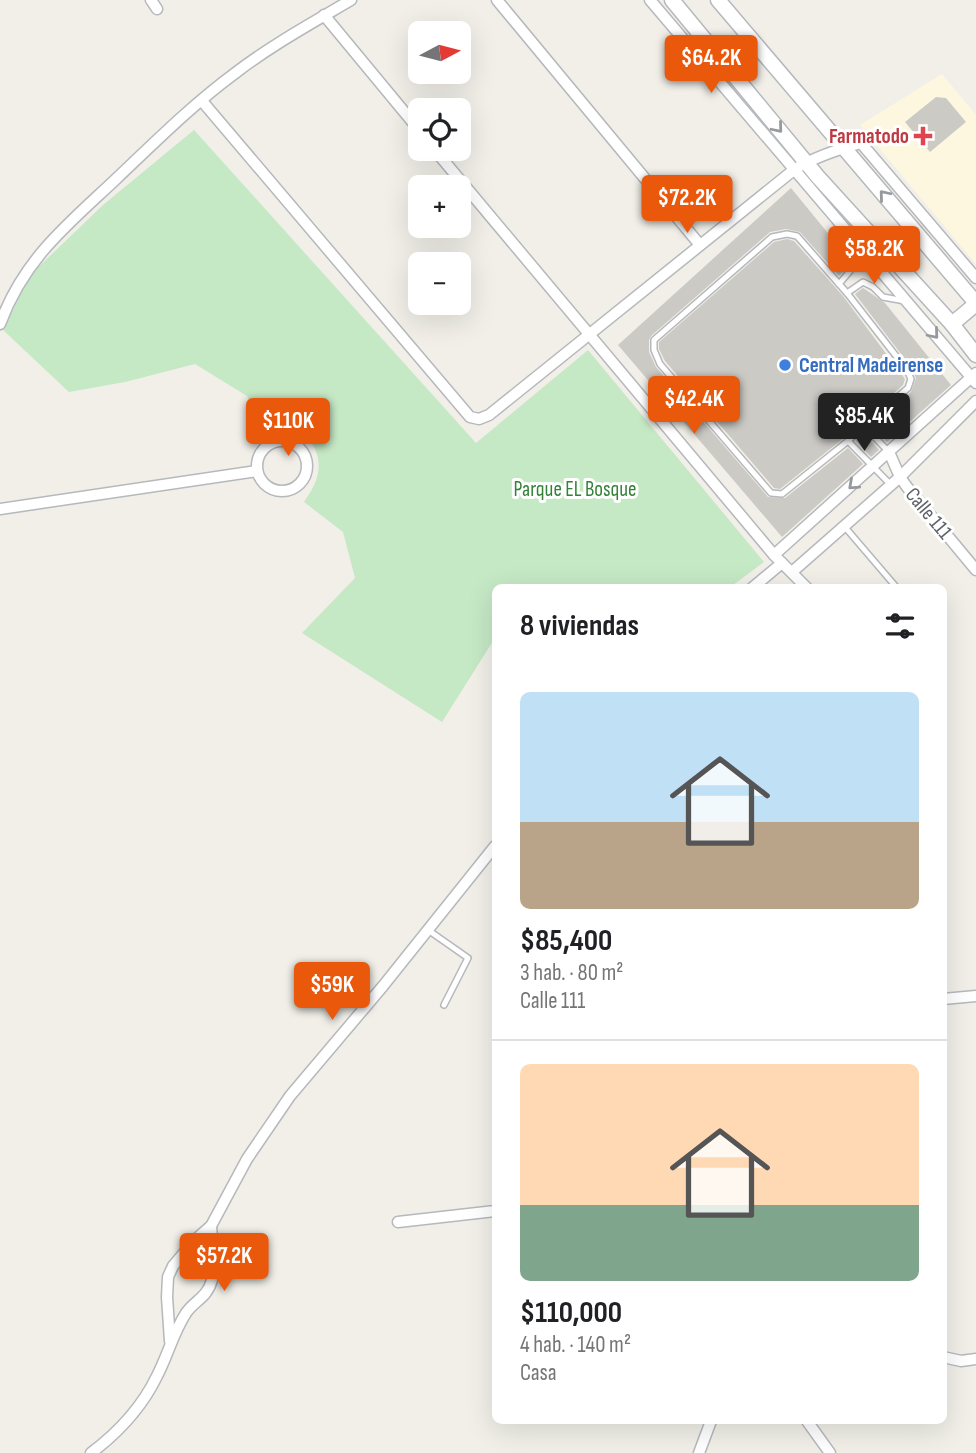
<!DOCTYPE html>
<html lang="es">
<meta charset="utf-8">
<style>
:root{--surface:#fff;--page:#f6f6f6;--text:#202124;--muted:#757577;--line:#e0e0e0;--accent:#ea580c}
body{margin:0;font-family:"Sofia Sans Condensed",sans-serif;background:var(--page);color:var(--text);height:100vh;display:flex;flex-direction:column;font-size:26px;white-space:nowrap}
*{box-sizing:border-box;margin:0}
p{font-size:23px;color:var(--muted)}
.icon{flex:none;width:38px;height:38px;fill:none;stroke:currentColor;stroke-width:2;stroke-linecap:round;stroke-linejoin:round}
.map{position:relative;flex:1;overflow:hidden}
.sheet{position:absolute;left:492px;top:584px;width:455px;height:840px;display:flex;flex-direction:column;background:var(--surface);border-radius:10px;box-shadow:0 7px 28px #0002}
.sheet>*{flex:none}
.needle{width:46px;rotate:83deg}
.tools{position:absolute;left:408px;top:21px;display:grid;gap:14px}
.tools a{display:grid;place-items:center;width:63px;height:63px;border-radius:10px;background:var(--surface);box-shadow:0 7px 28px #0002;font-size:35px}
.price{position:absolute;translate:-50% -60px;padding:0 16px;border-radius:7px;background:var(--accent);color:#fff;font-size:23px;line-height:46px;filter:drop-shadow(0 2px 4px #0008)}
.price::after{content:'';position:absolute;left:50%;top:42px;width:21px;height:16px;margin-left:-10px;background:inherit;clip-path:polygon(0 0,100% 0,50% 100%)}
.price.current{background:#222;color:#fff}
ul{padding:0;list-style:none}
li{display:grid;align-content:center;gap:14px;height:371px;padding:0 28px}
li+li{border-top:2px solid var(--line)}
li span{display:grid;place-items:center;height:217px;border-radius:10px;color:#555}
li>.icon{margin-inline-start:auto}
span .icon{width:126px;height:126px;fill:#fffc;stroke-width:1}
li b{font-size:30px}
h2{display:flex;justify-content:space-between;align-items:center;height:84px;padding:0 28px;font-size:30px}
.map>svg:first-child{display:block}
.commercial{fill:#fef7e0}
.green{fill:#c5e8c5}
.building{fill:#cccac5}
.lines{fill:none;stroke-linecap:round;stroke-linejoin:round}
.service-casing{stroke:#b5b8bc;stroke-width:8}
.minor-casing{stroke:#b5b8bc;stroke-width:13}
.tertiary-casing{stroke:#b5b8bc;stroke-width:17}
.service{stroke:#fff;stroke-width:5}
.minor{stroke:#fff;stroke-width:10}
.tertiary{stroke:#fff;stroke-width:14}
.oneway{stroke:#979a9d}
.health-dot{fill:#e0444e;stroke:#fff;stroke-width:2.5}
.shop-dot{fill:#3f7fe0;stroke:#fff;stroke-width:2.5}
.labels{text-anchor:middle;stroke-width:6;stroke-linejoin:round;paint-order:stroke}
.health-label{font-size:21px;font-weight:bold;fill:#be3a42;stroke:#fff;text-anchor:end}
.shop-label{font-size:21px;font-weight:bold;fill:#366cbe;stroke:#fff;text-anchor:start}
.park-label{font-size:21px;fill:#348238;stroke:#fff}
.street-label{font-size:21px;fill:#5f6368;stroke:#fff}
</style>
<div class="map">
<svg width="976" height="1453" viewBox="0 0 976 1453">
<rect width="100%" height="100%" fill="#f1efe8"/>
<polygon class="commercial" points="942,74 976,115 976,264 860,125"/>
<path class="green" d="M 194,130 L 476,443 L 588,350 L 764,562 L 729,588 L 495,588 L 495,638 L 442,722 L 302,633 L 355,578 L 343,532 L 304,502 C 309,494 315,486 317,477 C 323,457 313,435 291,431 C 283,429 271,432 263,433 L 247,396 L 195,364 L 125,382 L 69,392 L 3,330 L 30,275 L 103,205 Z"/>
<g class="building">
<polygon points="936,97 946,98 966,122 930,152 905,122"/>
<polygon points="791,188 836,243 844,270 839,276 800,232 786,229 770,232 651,336 649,340 649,352 656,367 768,497 785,498 848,448 863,464 782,537 618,345"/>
<polygon points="787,239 794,241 843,296 905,379 903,385 845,437 780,489 774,488 665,361 659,349 659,342 774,242"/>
<polygon points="863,288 885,303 951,385 887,442 872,426 911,392 916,378 911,367 855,294"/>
<polygon points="864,433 879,450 871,457 856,441"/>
</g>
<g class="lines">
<defs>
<g id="service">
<polyline points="839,284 850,271 842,250 840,227"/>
<polyline points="847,293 863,282 873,287 883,297 905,301"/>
<polyline points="848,441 864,426"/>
<polyline points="889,452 864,426 908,388 911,379 907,370 847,293 797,236 787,234 772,237 654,340 654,350 660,364 771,493 782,494 848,441 891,485"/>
<polyline points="844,526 897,588"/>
<polyline points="428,930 468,958 444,1005"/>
</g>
<g id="minor">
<polyline points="151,0 157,9"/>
<polyline points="497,0 700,245"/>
<polyline points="650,0 976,383"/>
<polyline points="324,15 420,131"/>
<path d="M 202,101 L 470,417 L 479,419 L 489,415 L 795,169 C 815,157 839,149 861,143 L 976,278"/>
<polyline points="434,149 774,555 807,588"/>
<path d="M 0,324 C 24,259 66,226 115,180 C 153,144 192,105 234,74 C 270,46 312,23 351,0"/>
<circle cx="282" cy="466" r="25"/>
<polyline points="889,452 900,477 907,487 976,570"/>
<polyline points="0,509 257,471"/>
<polyline points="774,555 976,373"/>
<polyline points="792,572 900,477 976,401"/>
<polyline points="752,588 782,563"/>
<polyline points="943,999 976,996"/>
<polyline points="398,1222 495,1211"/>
<polyline points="170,1341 167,1297 168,1277 173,1266 195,1240 211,1226 247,1159 290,1096 383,986 495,846"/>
<polyline points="943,1357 961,1361 976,1359"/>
<polyline points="807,1421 830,1453"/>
<path d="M 91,1453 C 119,1432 142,1407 157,1376 C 168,1355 173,1333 186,1313 C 195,1300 207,1298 212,1280 C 217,1263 212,1243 211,1226"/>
<polyline points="699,1453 711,1421"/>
</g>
<g id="tertiary">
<polyline points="672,0 818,177 952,324 976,355"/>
<polyline points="718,0 976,303"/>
<polyline points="952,324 976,304"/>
</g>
</defs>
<use href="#service" class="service-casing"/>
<use href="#minor" class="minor-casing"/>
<use href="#tertiary" class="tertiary-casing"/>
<use href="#service" class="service"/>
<use href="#minor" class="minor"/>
<use href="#tertiary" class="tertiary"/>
</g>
<defs><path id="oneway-chevron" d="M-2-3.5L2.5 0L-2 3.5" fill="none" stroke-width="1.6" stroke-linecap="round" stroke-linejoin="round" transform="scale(1.75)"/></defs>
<g class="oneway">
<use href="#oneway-chevron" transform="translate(778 128) rotate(50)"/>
<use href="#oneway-chevron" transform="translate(884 195) rotate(-130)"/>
<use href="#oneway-chevron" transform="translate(934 334) rotate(50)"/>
<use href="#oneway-chevron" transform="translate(853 485) rotate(138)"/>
</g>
<path class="health-dot" d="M919.5 125.5h7v7h7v7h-7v7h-7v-7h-7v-7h7z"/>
<circle class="shop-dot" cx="785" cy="365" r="7"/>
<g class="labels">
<g class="health-label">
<text x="909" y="143">Farmatodo</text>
</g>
<g class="shop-label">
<text x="799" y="372">Central Madeirense</text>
</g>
<g class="park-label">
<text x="575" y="496">Parque EL Bosque</text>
</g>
<g class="street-label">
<text transform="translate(929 513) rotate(50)" y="7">Calle 111</text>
</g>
</g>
</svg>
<div class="tools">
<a><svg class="needle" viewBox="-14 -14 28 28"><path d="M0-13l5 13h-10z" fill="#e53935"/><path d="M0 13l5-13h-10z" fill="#757577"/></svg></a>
<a><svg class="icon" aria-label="locate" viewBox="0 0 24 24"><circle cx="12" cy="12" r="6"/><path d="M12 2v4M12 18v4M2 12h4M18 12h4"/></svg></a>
<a>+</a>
<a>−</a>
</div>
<b class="price" style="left:711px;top:95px">$64.2K</b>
<b class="price" style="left:687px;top:235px">$72.2K</b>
<b class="price" style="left:874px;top:286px">$58.2K</b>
<b class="price" style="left:694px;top:436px">$42.4K</b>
<b class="price current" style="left:864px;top:453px">$85.4K</b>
<b class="price" style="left:288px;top:458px">$110K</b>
<b class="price" style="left:332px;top:1022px">$59K</b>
<b class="price" style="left:224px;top:1293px">$57.2K</b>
<section class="sheet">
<h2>8 viviendas<svg class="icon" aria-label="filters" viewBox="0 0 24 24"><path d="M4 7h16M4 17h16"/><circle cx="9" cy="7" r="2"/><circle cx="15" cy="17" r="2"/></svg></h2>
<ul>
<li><span style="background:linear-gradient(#bfe0f5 60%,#b9a48a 0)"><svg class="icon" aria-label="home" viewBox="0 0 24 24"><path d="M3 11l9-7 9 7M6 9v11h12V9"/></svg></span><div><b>$85,400</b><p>3 hab. · 80 m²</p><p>Calle 111</p></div></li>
<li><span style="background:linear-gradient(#ffd9b3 65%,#7fa58c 0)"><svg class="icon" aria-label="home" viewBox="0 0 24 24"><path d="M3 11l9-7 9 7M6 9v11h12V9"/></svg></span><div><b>$110,000</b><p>4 hab. · 140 m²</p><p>Casa</p></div></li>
</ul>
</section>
</div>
